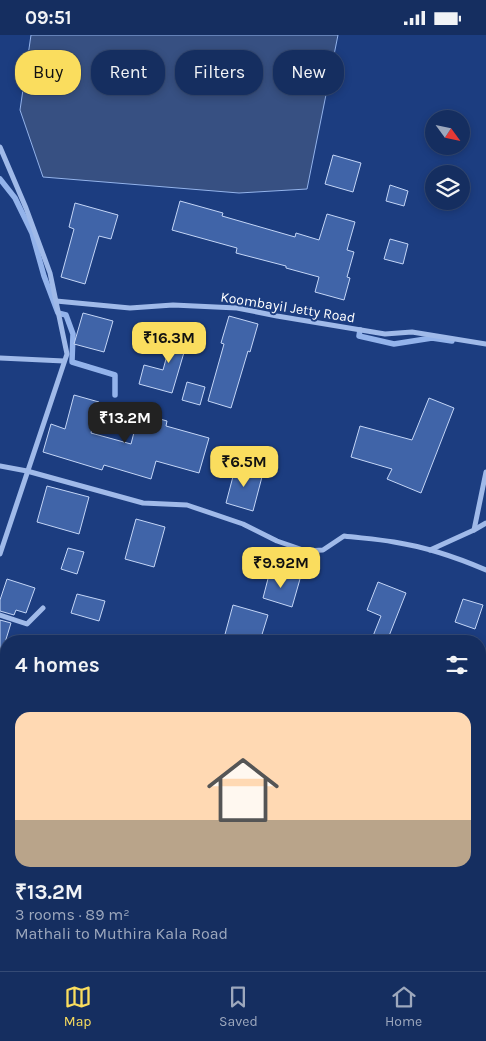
<!DOCTYPE html>
<meta charset="utf-8">
<style>
:root{--surface:#152e60;--page:#1e3666;--text:#f1f3f6;--muted:#9da8bd;--line:#344a75;--accent:#fadd5e}
body{margin:0;font-family:Karla,sans-serif;background:var(--page);color:var(--text);height:100vh;display:flex;flex-direction:column;font-size:19px;white-space:nowrap}
*{box-sizing:border-box;margin:0}
p{font-size:16px;color:var(--muted)}
.icon{flex:none;width:28px;height:28px;fill:none;stroke:currentColor;stroke-width:2;stroke-linecap:round;stroke-linejoin:round}
.map{position:relative;flex:1;overflow:hidden}
.details{position:absolute;left:0px;top:600px;width:486px;height:336px;display:flex;flex-direction:column;background:var(--surface);border-radius:20px 20px 0 0;box-shadow:0 2px 8px #0003,0 0 0 1px var(--line)}
.details>*{flex:none}
.top-card{position:absolute;left:15px;top:15px;width:456px;height:45px;display:flex;gap:10px}
.needle{width:32px;rotate:123deg}
.fabs{position:absolute;left:425px;top:75px;display:grid;gap:10px}
.fabs a{display:grid;place-items:center;width:45px;height:45px;border-radius:50%;background:var(--surface);box-shadow:0 2px 8px #0003,0 0 0 1px var(--line);font-size:25px}
.price{position:absolute;translate:-50% -42px;padding:0 11px;border-radius:10px;background:var(--accent);color:#111;font-size:16px;line-height:32px;filter:drop-shadow(0 1px 2px #0008)}
.price::after{content:'';position:absolute;left:50%;top:30px;width:15px;height:11px;margin-left:-8px;background:inherit;clip-path:polygon(0 0,100% 0,50% 100%)}
.price.active{background:#222;color:#fff}
ul{padding:0;list-style:none}
li{display:grid;align-content:center;gap:10px;height:265px;padding:0 15px}
li+li{border-top:1px solid var(--line)}
li span{display:grid;place-items:center;height:155px;border-radius:15px;color:#555}
li>.icon{margin-inline-start:auto}
span .icon{width:90px;height:90px;fill:#fffc;stroke-width:1}
li b{font-size:21px}
h2{display:flex;justify-content:space-between;align-items:center;height:60px;padding:0 15px;font-size:21px}
.pill{padding:0 18px;border-radius:20px;background:var(--surface);box-shadow:0 2px 8px #0003,0 0 0 1px var(--line);font-size:18px;line-height:45px}
.pill.active{background:var(--accent);color:#111}
.status{display:flex;justify-content:space-between;align-items:center;height:35px;padding:0 25px;background:var(--surface);direction:ltr}
.status svg{height:14px;fill:currentColor}
.menu{display:flex;justify-content:space-around;align-items:center;height:70px;border-top:1px solid var(--line);background:var(--surface);font-size:14px;color:var(--muted)}
.menu a{display:grid;justify-items:center;gap:2px}
.menu .active{color:var(--accent)}
.map>svg:first-child{display:block}
.water{fill:#375082;stroke:#93b3eb}
.lines{fill:none;stroke-linecap:round;stroke-linejoin:round}
.stream{stroke:#93b3eb;stroke-width:5.5}
.building{fill:#4064a8;stroke:#c4d6f7}
.minor{stroke:#a0bae9;stroke-width:5}
.labels{text-anchor:middle;stroke-width:4;stroke-linejoin:round;paint-order:stroke}
.street-label{font-size:14px;fill:#fff;stroke:#1c3d80}
</style>
<div class="status"><b>09:51</b><svg viewBox="0 0 49 12"><path d="M0 12V9h3v3zM5 12V6h3v6zM10 12V3h3v9zM15 12V0h3v12zM26 1h20v11H26zM47 4h2v5h-2z"/></svg></div>
<div class="map">
<svg width="486" height="936" viewBox="0 0 486 936">
<rect width="100%" height="100%" fill="#1c3d80"/>
<polygon class="water" points="31,0 338,0 307,154 239,158 43,142 20,75"/>
<g class="lines">
<g class="stream">
<polyline points="0,144 15,163 32,198 44,241 58,278 66,280 73,299 72,327 115,340 115,360"/>
<polyline points="360,295 359,301 394,309 432,303 452,306"/>
<polyline points="469,930 478,936"/>
</g>
</g>
<g class="building">
<polygon points="333,120 361,128 353,157 325,149"/>
<polygon points="390,150 408,156 404,171 386,166"/>
<polygon points="180,166 223,178 222,181 295,202 296,198 319,205 327,179 355,187 347,215 354,217 347,242 350,243 344,265 315,257 319,242 286,233 286,231 236,218 237,213 172,195"/>
<polygon points="75,168 118,180 111,204 99,201 85,249 61,242 74,194 69,192"/>
<polygon points="390,204 408,209 403,229 384,224"/>
<polygon points="83,278 113,286 104,317 74,309"/>
<polygon points="229,281 258,289 250,317 248,316 231,373 208,366 224,309 221,308"/>
<polygon points="174,295 196,301 192,316 185,314 172,358 139,349 144,330 163,335"/>
<polygon points="187,347 205,352 200,370 182,365"/>
<polygon points="74,360 99,367 91,398 131,409 139,378 167,386 166,391 209,403 199,438 156,426 151,444 104,430 102,435 43,417 51,389 65,394"/>
<polygon points="429,363 454,373 421,458 387,444 392,434 351,422 360,391 412,405"/>
<polygon points="236,430 263,438 253,476 226,468"/>
<polygon points="47,451 89,462 79,499 37,487"/>
<polygon points="136,484 165,492 154,532 125,524"/>
<polygon points="68,513 84,517 77,539 61,534"/>
<polygon points="270,536 300,544 292,572 263,563"/>
<polygon points="7,544 35,553 26,578 16,575 14,580 0,576 0,565"/>
<polygon points="378,547 406,558 387,606 371,606 381,581 367,575"/>
<polygon points="77,559 105,566 99,586 71,578"/>
<polygon points="463,564 483,570 475,594 455,587"/>
<polygon points="233,570 268,580 260,606 235,606 224,603"/>
<polygon points="0,585 11,588 3,614 0,613"/>
</g>
<g class="lines">
<g class="minor">
<polyline points="0,112 26,173 50,238 67,319 0,519"/>
<polyline points="56,266 130,273 173,270 237,273 277,281 385,299 412,297 486,309"/>
<polyline points="0,323 64,326"/>
<path d="M 0,431 L 27,436 L 143,468 L 187,470 L 243,489 L 277,506 L 306,516 L 323,515 L 344,501 C 360,503 377,504 394,507 C 426,512 456,522 486,535"/>
<polyline points="474,495 486,488"/>
<polyline points="430,515 474,495 486,437"/>
<polyline points="0,580 27,589 43,573"/>
<polyline points="0,855 6,855"/>
<polyline points="477,930 486,933"/>
</g>
</g>
<g class="labels">
<g class="street-label">
<text transform="translate(288 272) rotate(9)" y="5">Koombayil Jetty Road</text>
</g>
</g>
</svg>
<div class="fabs">
<a><svg class="needle" viewBox="-14 -14 28 28"><path d="M0-13l5 13h-10z" fill="#e53935"/><path d="M0 13l5-13h-10z" fill="#9da8bd"/></svg></a>
<a><svg class="icon" aria-label="layers" viewBox="0 0 24 24"><path d="M12 4l9 5-9 5-9-5zM3 14l9 5 9-5"/></svg></a>
</div>
<b class="price" style="left:169px;top:329px">₹16.3M</b>
<b class="price active" style="left:125px;top:409px">₹13.2M</b>
<b class="price" style="left:244px;top:453px">₹6.5M</b>
<b class="price" style="left:281px;top:554px">₹9.92M</b>
<div class="top-card">
<a class="pill active">Buy</a>
<a class="pill">Rent</a>
<a class="pill">Filters</a>
<a class="pill">New</a>
</div>
<section class="details">
<h2>4 homes<svg class="icon" aria-label="filters" viewBox="0 0 24 24"><path d="M4 7h16M4 17h16"/><circle cx="9" cy="7" r="2"/><circle cx="15" cy="17" r="2"/></svg></h2>
<ul>
<li><span style="background:linear-gradient(#ffd9b3 70%,#b9a48a 0)"><svg class="icon" aria-label="home" viewBox="0 0 24 24"><path d="M3 11l9-7 9 7M6 9v11h12V9"/></svg></span><div><b>₹13.2M</b><p>3 rooms · 89 m²</p><p>Mathali to Muthira Kala Road</p></div></li>
</ul>
</section>
</div>
<nav class="menu">
<a class="active"><svg class="icon" aria-label="map" viewBox="0 0 24 24"><path d="M3 6l6-2 6 2 6-2v14l-6 2-6-2-6 2zM9 4v14M15 6v14"/></svg>Map</a>
<a><svg class="icon" aria-label="saved" viewBox="0 0 24 24"><path d="M7 4h10v16l-5-4-5 4z"/></svg>Saved</a>
<a><svg class="icon" aria-label="home" viewBox="0 0 24 24"><path d="M3 11l9-7 9 7M6 9v11h12V9"/></svg>Home</a>
</nav>
